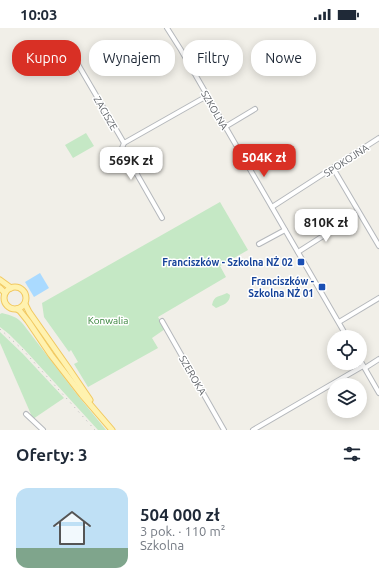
<!DOCTYPE html>
<html lang="pl">
<meta charset="utf-8">
<style>
:root{--surface:#fff;--page:#f6f6f7;--text:#1f2937;--muted:#747a83;--accent:#d93025}
body{margin:0;font-family:Ubuntu,sans-serif;background:var(--page);color:var(--text);height:100vh;display:flex;flex-direction:column;font-size:15px;white-space:nowrap}
*{box-sizing:border-box;margin:0}
p{font-size:13px;color:var(--muted)}
.icon{flex:none;width:22px;height:22px;fill:none;stroke:currentColor;stroke-width:2;stroke-linecap:round;stroke-linejoin:round}
.map{position:relative;height:402px;overflow:hidden}
.panel{display:flex;flex-direction:column;background:var(--surface);flex:1}
.panel>*{flex:none}
.guide{position:absolute;left:12px;top:12px;width:355px;height:36px;display:flex;gap:8px}
.tools{position:absolute;left:327px;top:302px;display:grid;gap:8px}
.tools a{display:grid;place-items:center;width:40px;height:40px;border-radius:50%;background:var(--surface);box-shadow:0 2px 10px #0003;font-size:20px}
.price{position:absolute;translate:-50% -34px;padding:0 9px;border-radius:8px;background:#fff;color:#222;font-size:13px;line-height:26px;filter:drop-shadow(0 1px 2px #0008)}
.price::after{content:'';position:absolute;left:50%;top:24px;width:12px;height:9px;margin-left:-6px;background:inherit;clip-path:polygon(0 0,100% 0,50% 100%)}
.price.current{background:var(--accent);color:#fff}
ul{padding:0;list-style:none}
li{display:flex;align-items:center;gap:12px;height:100px;padding:0 16px}
li span{display:grid;place-items:center;flex:none;width:112px;height:80px;border-radius:12px;color:#555}
li>.icon{margin-inline-start:auto}
span .icon{width:48px;height:48px;fill:#fffc;stroke-width:1}
li b{font-size:17px}
h2{display:flex;justify-content:space-between;align-items:center;height:48px;padding:0 16px;font-size:17px}
.chip{padding:0 14px;border-radius:16px;background:var(--surface);box-shadow:0 2px 10px #0003;font-size:14px;line-height:36px}
.chip.current{background:var(--accent);color:#fff}
.status{display:flex;justify-content:space-between;align-items:center;height:28px;padding:0 20px;background:var(--surface);direction:ltr}
.status svg{height:11px;fill:currentColor}
.map>svg:first-child{display:block}
.green{fill:#c5e8c5}
.water{fill:#aadaff}
.lines{fill:none;stroke-linecap:round;stroke-linejoin:round}
.minor-casing{stroke:#b5b8bc;stroke-width:6}
.major-casing{stroke:#f2c960;stroke-width:7}
.minor{stroke:#fff;stroke-width:4}
.major{stroke:#fff2af;stroke-width:5}
.rail{stroke:#b6b7b8;stroke-width:1;stroke-dasharray:1 5;stroke-linecap:butt}
.transit-dot{fill:#1a4fb4;stroke:#fff;stroke-width:1.5}
.labels{text-anchor:middle;stroke-width:3;stroke-linejoin:round;paint-order:stroke}
.street-label{font-size:10px;fill:#5f6368;stroke:#fff}
.transit-label{font-size:10px;font-weight:bold;fill:#164399;stroke:#fff;text-anchor:end}
.park-label{font-size:10px;fill:#348238;stroke:#fff}
</style>
<div class="status"><b>10:03</b><svg viewBox="0 0 49 12"><path d="M0 12V9h3v3zM5 12V6h3v6zM10 12V3h3v9zM15 12V0h3v12zM26 1h20v11H26zM47 4h2v5h-2z"/></svg></div>
<div class="map">
<svg width="379" height="402" viewBox="0 0 379 402">
<rect width="100%" height="100%" fill="#f1efe8"/>
<g class="green">
<polygon points="86,105 94,118 73,130 65,117"/>
<polygon points="220,174 248,222 220,238 226,249 158,289 165,301 152,310 158,320 88,359 74,336 78,334 71,322 69,324 44,289 42,275"/>
<path d="M 227,265 L 230,267 C 230,275 223,277 216,280 L 212,277 C 214,267 219,269 227,265 Z"/>
<path d="M 2,285 C 12,288 16,288 23,296 L 75,364 L 106,402 L 98,402 L 24,321 L 9,306 L 0,299 L 0,286 Z"/>
<polygon points="0,304 23,326 64,370 33,391 0,315"/>
</g>
<polygon class="water" points="40,245 49,260 34,269 25,254"/>
<g class="lines">
<defs>
<g id="minor">
<polyline points="167,0 181,22 347,309"/>
<polyline points="76,33 124,115 207,68"/>
<polyline points="225,99 255,81"/>
<polyline points="124,115 122,120 162,190"/>
<polyline points="333,140 379,218"/>
<polyline points="272,179 379,110"/>
<polyline points="259,216 285,202"/>
<polyline points="298,224 345,194"/>
<polyline points="162,293 224,402"/>
<polyline points="339,294 379,270"/>
<polyline points="360,332 379,365"/>
<polyline points="365,340 379,331"/>
<polyline points="26,386 43,402"/>
<polyline points="253,402 363,338"/>
</g>
<g id="major">
<polyline points="0,252 11,260"/>
<circle cx="15" cy="270" r="11"/>
<polyline points="0,260 5,265"/>
<polyline points="25,276 29,284 69,341 90,372"/>
<polyline points="17,281 20,283 28,293 51,327 82,367 112,402"/>
</g>
</defs>
<use href="#minor" class="minor-casing"/>
<use href="#major" class="major-casing"/>
<use href="#minor" class="minor"/>
<use href="#major" class="major"/>
<polyline class="rail" points="0,301 23,322 95,402"/>
</g>
<g class="transit-dot">
<rect x="297" y="230" width="8" height="8" rx="2"/>
<rect x="318" y="255" width="8" height="8" rx="2"/>
</g>
<g class="labels">
<g class="street-label">
<text transform="translate(215 82) rotate(60)" y="4">SZKOLNA</text>
<text transform="translate(106 85) rotate(60)" y="4">ZACISZE</text>
<text transform="translate(346 132) rotate(-33)" y="4">SPOKOJNA</text>
<text transform="translate(193 347) rotate(60)" y="4">SZEROKA</text>
</g>
<g class="transit-label">
<text x="293" y="238">Franciszków - Szkolna NŻ 02</text>
<text x="314" y="257">Franciszków -<tspan x="314" dy="12">Szkolna NŻ 01</tspan></text>
</g>
<g class="park-label">
<text x="108" y="296">Konwalia</text>
</g>
</g>
</svg>
<div class="tools">
<a><svg class="icon" aria-label="locate" viewBox="0 0 24 24"><circle cx="12" cy="12" r="6"/><path d="M12 2v4M12 18v4M2 12h4M18 12h4"/></svg></a>
<a><svg class="icon" aria-label="layers" viewBox="0 0 24 24"><path d="M12 4l9 5-9 5-9-5zM3 14l9 5 9-5"/></svg></a>
</div>
<b class="price current" style="left:264px;top:150px">504K zł</b>
<b class="price" style="left:131px;top:153px">569K zł</b>
<b class="price" style="left:326px;top:215px">810K zł</b>
<div class="guide">
<a class="chip current">Kupno</a>
<a class="chip">Wynajem</a>
<a class="chip">Filtry</a>
<a class="chip">Nowe</a>
</div>
</div>
<section class="panel">
<h2>Oferty: 3<svg class="icon" aria-label="filters" viewBox="0 0 24 24"><path d="M4 7h16M4 17h16"/><circle cx="9" cy="7" r="2"/><circle cx="15" cy="17" r="2"/></svg></h2>
<ul>
<li><span style="background:linear-gradient(#bfe0f5 75%,#7fa58c 0)"><svg class="icon" aria-label="home" viewBox="0 0 24 24"><path d="M3 11l9-7 9 7M6 9v11h12V9"/></svg></span><div><b>504 000 zł</b><p>3 pok. · 110 m²</p><p>Szkolna</p></div></li>
</ul>
</section>
